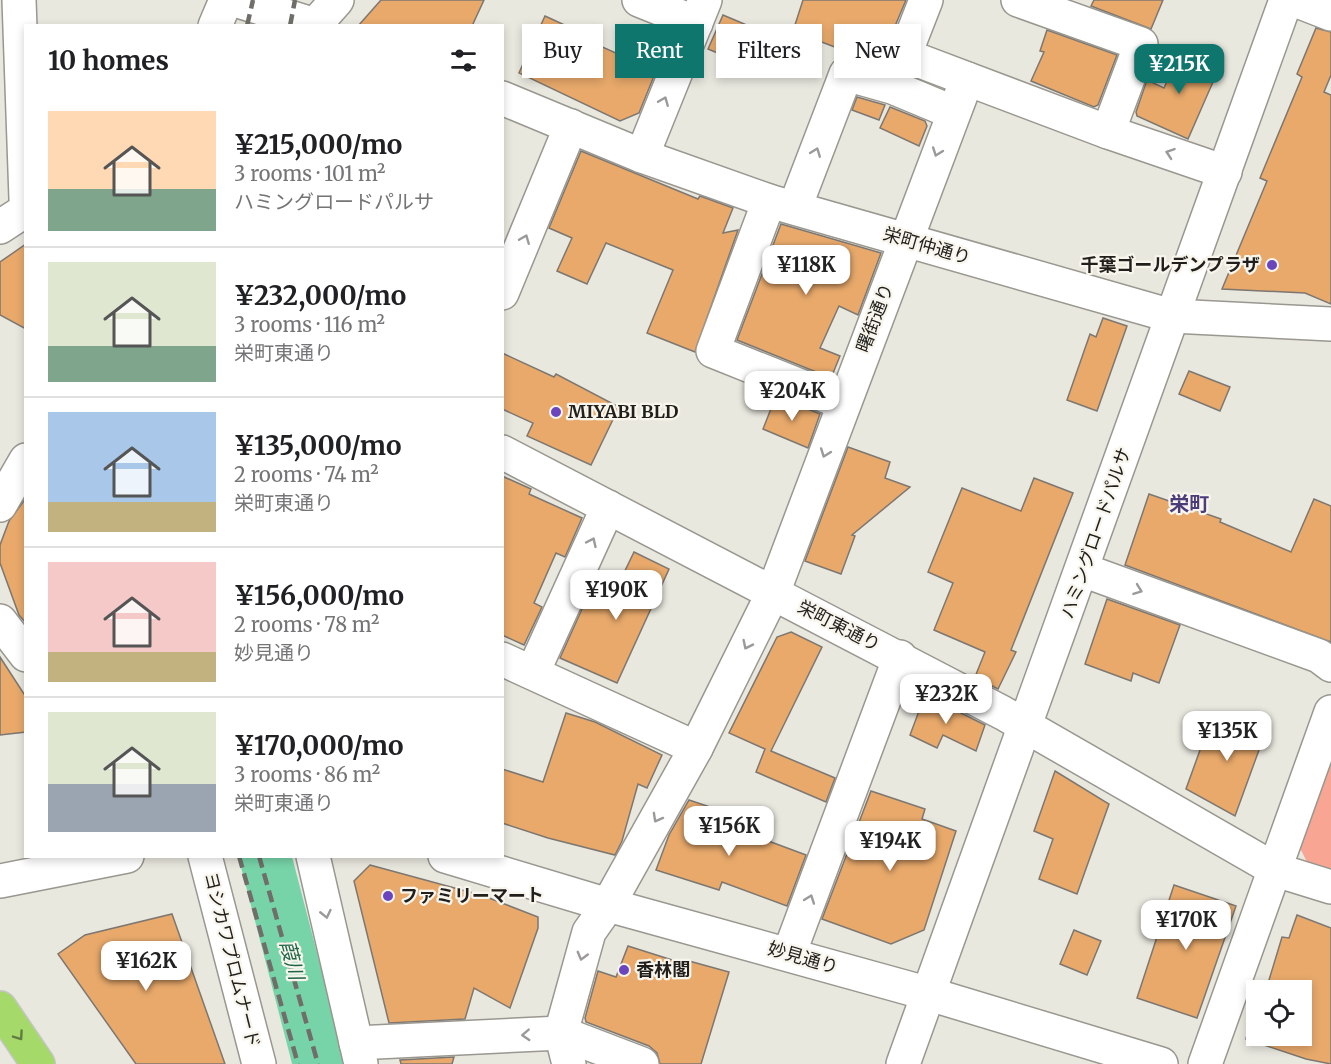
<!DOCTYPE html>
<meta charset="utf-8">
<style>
:root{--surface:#fff;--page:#f2f2f2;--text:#202124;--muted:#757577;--line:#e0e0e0;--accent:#0f766e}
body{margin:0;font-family:Merriweather,"Noto Sans JP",serif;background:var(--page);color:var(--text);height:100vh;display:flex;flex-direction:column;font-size:22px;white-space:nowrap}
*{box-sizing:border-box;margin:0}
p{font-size:20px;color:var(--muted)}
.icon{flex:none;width:33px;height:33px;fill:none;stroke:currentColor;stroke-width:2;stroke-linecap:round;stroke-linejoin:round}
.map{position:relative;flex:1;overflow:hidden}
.sheet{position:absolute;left:24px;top:24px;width:480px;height:834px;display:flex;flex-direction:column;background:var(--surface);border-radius:0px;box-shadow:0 3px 9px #0003}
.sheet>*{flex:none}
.guide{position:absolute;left:522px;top:24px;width:570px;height:54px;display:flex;gap:12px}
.fabs{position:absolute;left:1246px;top:980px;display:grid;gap:12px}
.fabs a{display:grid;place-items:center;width:66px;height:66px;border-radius:0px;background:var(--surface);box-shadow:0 3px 9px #0003;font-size:30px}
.price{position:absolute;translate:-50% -51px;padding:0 14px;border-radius:12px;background:#fff;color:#222;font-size:20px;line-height:39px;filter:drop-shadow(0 2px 3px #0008)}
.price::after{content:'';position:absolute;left:50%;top:36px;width:18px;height:14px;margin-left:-9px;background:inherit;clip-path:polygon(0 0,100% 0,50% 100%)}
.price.on{background:var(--accent);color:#fff}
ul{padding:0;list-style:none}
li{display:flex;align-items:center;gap:18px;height:150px;padding:0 24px}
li+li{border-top:2px solid var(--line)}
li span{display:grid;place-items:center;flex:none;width:168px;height:120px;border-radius:0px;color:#555}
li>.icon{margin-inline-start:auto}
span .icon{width:72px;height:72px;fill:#fffc;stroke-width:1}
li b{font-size:26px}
h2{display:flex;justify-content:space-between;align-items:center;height:72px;padding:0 24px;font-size:26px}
.chip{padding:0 21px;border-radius:0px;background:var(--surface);box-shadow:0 3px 9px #0003;font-size:21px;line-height:54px}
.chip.on{background:var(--accent);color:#fff}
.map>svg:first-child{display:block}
.green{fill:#f9a594}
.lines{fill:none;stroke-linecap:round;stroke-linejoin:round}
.river{stroke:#77d4a9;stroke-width:52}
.building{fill:#e8a96b;stroke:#7d7771;stroke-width:1.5}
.minor-casing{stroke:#99978f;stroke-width:36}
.highway-casing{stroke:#c5c5c4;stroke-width:36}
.minor{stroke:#fff;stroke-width:33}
.highway{stroke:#a5da6a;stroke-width:33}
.rail{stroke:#6f6e69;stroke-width:4.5;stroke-dasharray:12 6;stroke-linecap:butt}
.oneway{stroke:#9b9a99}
.oneway2{stroke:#627c43}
.poi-dot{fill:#6b45bd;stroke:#f7f5ec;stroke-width:2}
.labels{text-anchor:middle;stroke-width:4.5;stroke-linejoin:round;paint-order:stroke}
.street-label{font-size:18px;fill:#201f1c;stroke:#f7f5ec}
.poi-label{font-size:18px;font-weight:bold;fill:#201f1c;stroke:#f7f5ec;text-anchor:start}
.neighbourhood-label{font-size:20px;font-weight:bold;fill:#4c3c79;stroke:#f7f5ec}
.water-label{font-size:20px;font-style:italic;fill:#1f6549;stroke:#f7f5ec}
</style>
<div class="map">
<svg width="1331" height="1064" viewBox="0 0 1331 1064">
<rect width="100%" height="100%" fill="#e9e8df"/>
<polygon class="green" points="1331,756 1331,870 1307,862 1298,844"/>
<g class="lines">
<polyline class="river" points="265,856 319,1064"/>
</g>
<g class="building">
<polygon points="381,0 484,0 472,26 358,26"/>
<polygon points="803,0 906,0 879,64 793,31"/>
<polygon points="1094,0 1163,0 1151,29 1091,6"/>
<polygon points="723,15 768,34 754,68 708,49"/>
<polygon points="545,16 593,38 591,42 656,71 639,113 620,121 519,73"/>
<polygon points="1316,28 1331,32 1331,75 1324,92 1331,95 1331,304 1305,293 1222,289 1267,181 1260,178 1302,77 1297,74"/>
<polygon points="1047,30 1117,55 1098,105 1094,107 1031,81 1044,52 1040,51"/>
<polygon points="1181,49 1220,66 1188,139 1137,116 1136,112 1147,80 1164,88"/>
<polygon points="857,97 885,105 879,120 852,110"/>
<polygon points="890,107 925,121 927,126 919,146 880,128"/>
<polygon points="581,151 698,199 700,196 733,208 723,233 738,230 695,352 647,333 673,270 606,243 587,284 557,271 572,238 549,228"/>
<polygon points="781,224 881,253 858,315 839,306 820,348 840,356 831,378 737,340"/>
<polygon points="26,244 26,329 0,315 0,262"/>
<polygon points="1103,318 1127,326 1097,411 1067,400 1090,334 1096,337"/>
<polygon points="502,353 554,377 556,374 619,407 591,465 527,436 533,423 502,409"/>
<polygon points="1189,371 1230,387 1220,411 1179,394"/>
<polygon points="776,396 820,414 808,448 763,429"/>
<polygon points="848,447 890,462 885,478 910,487 852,535 855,536 841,574 805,561"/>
<polygon points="502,476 531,489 529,494 582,518 565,557 556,553 534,603 542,607 524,645 502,635"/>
<polygon points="1034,478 1073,493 1011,650 1016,652 998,689 975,677 985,652 934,630 953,583 928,572 962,488 1021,511"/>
<polygon points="1149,494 1221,519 1220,522 1291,552 1314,499 1331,506 1331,642 1125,565"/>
<polygon points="26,498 26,623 19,615 0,563 0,545 9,521"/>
<polygon points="634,552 669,569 617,683 560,658 587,598 607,608"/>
<polygon points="1107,599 1180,625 1159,683 1133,673 1131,681 1085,664"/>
<polygon points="791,632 822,647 771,751 835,778 826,802 756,772 765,749 729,733 777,637"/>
<polygon points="0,657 26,697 26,732 0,735"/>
<polygon points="925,695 985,725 976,751 943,735 937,748 910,735"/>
<polygon points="1221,712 1267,728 1235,816 1186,789 1204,739 1209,741"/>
<polygon points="566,713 595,722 662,755 647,788 638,784 622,841 615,855 548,838 502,823 502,769 543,782"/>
<polygon points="1055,771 1109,804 1077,894 1039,879 1053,839 1034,831"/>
<polygon points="871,791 925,809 922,819 956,831 924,930 891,944 822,919"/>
<polygon points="689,800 713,808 709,819 806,855 787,906 722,882 719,890 656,870 669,835"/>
<polygon points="370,865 484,896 538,917 538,928 510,1008 474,988 465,1019 389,1023 354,881"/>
<polygon points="1174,885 1236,906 1197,1018 1137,998"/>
<polygon points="172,914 225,1064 136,1064 58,954 85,935"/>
<polygon points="1297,915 1331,928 1331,1064 1306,1059 1246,1039 1247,1035 1302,1035 1302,990 1266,990 1282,937 1289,938"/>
<polygon points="1074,930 1101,941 1087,975 1060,964"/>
<polygon points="628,946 688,965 689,961 729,972 701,1064 660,1064 657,1053 649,1046 586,1022 585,1018 598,971 616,977"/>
<polygon points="454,1057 452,1064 401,1064 400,1060"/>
</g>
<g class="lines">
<defs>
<g id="minor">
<polyline points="19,0 26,199"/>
<polyline points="235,0 318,26"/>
<polyline points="639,0 696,23"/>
<polyline points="1018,0 1141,44 1108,132"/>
<polyline points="1295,0 1331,14"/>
<polyline points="215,26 226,0"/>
<polyline points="314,26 337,0"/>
<polyline points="904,55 1108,132 1225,172"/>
<polyline points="896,77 926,0"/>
<polyline points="502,98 642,156 769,201 1172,316 1331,324"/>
<polyline points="642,156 705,0"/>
<polyline points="769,201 713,351 843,403"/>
<polyline points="795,207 846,74 892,87 952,112"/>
<polyline points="0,227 26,210"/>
<polyline points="502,293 571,126"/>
<polyline points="502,452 1003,713 1276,870 1331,887"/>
<polyline points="0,505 26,460"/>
<polyline points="1083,570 1319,656 1331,665"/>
<polyline points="0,621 26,655"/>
<polyline points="502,659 696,748"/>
<polyline points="533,672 608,507"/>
<polyline points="205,856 259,1064"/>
<polyline points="313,856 361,1064"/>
<polyline points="445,856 608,905 926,993 1161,1064"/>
<polyline points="0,881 127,856"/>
<polyline points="789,954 900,657"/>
<polyline points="356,1043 561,1033 642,1064"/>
<polyline points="569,1064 561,1033 589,932 608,905 696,748 773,593 967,79"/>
<polyline points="903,1064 1286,0"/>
<polyline points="1205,1064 1331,712"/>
</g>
<polyline id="highway" points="0,1008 38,1064"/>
</defs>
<use href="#minor" class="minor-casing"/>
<use href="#highway" class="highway-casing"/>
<use href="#minor" class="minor"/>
<use href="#highway" class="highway"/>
<g class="rail">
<polyline points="247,26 253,0"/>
<polyline points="290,26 295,0"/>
<polyline points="239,856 298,1064"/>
<polyline points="259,856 318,1064"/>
</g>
</g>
<defs><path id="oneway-chevron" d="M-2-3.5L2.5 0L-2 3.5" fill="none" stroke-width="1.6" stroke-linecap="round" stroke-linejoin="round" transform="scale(1.5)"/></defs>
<g class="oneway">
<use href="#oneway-chevron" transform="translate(664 101) rotate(-68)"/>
<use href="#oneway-chevron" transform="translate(816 152) rotate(-69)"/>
<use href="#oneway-chevron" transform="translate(937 152) rotate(110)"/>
<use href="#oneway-chevron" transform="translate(1170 153) rotate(-161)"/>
<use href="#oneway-chevron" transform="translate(525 239) rotate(-68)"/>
<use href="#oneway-chevron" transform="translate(825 453) rotate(110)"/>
<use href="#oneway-chevron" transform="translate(592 542) rotate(-65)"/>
<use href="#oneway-chevron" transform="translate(1138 590) rotate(20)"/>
<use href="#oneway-chevron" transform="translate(747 645) rotate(116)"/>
<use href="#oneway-chevron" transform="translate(657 818) rotate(119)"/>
<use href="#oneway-chevron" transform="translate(810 899) rotate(-70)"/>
<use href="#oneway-chevron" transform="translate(326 914) rotate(77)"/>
<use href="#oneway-chevron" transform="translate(582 956) rotate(105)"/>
<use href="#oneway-chevron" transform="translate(526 1035) rotate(177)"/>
</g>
<use class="oneway2" href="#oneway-chevron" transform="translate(19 1036) rotate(55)"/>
<g class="poi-dot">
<circle cx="1272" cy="265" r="6"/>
<circle cx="556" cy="412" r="6"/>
<circle cx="388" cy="896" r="6"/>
<circle cx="624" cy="970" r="6"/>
</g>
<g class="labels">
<g class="street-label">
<text transform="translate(927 246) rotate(16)" y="6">栄町仲通り</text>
<text transform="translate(875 318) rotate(-69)" y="6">曙街通り</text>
<text transform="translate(1096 533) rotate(-71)" y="6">ハミングロードパルサ</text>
<text transform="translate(839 626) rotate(27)" y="6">栄町東通り</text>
<text transform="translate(803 958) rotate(16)" y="6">妙見通り</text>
<text transform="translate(232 960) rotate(76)" y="6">ヨシカワプロムナード</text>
</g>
<g class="poi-label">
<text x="1260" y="271" text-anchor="end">千葉ゴールデンプラザ</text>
<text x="568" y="418">MIYABI BLD</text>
<text x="400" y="902">ファミリーマート</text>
<text x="636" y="976">香林閣</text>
</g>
<g class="neighbourhood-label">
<text x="1189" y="511">栄町</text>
</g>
<g class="water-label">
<text transform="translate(292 960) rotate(75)" y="7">葭川</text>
</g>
</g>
</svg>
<div class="fabs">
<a><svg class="icon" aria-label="locate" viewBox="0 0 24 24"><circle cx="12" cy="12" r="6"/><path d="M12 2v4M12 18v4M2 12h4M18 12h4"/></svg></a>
</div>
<b class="price on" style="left:1179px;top:95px">¥215K</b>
<b class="price" style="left:806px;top:296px">¥118K</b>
<b class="price" style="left:792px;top:422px">¥204K</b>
<b class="price" style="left:616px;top:621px">¥190K</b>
<b class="price" style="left:946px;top:725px">¥232K</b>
<b class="price" style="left:1227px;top:762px">¥135K</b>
<b class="price" style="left:729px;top:857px">¥156K</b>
<b class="price" style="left:890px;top:872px">¥194K</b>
<b class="price" style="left:1186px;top:951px">¥170K</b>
<b class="price" style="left:146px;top:992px">¥162K</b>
<div class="guide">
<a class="chip">Buy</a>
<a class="chip on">Rent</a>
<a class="chip">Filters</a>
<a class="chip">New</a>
</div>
<section class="sheet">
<h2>10 homes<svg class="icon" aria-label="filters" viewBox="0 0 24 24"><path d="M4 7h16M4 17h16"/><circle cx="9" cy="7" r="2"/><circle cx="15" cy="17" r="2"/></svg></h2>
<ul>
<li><span style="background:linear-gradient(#ffd9b3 65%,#7fa58c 0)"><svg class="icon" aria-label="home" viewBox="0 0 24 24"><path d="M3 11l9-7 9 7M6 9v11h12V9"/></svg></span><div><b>¥215,000/mo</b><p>3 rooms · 101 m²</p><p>ハミングロードパルサ</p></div></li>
<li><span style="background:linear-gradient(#dfe7d0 70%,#7fa58c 0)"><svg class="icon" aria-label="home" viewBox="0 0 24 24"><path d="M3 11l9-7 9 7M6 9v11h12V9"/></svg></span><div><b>¥232,000/mo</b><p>3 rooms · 116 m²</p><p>栄町東通り</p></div></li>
<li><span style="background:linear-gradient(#a9c7e8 75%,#c2b280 0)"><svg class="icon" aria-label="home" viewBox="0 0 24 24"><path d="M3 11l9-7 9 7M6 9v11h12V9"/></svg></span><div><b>¥135,000/mo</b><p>2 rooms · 74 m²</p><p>栄町東通り</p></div></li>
<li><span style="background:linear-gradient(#f6c9c9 75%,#c2b280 0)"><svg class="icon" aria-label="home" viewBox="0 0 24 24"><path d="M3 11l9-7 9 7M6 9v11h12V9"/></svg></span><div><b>¥156,000/mo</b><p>2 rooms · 78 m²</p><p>妙見通り</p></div></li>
<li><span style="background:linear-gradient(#dfe7d0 60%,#9aa5b1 0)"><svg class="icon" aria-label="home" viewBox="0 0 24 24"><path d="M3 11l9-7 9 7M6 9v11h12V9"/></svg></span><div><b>¥170,000/mo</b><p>3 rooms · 86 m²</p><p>栄町東通り</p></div></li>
</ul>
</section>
</div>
